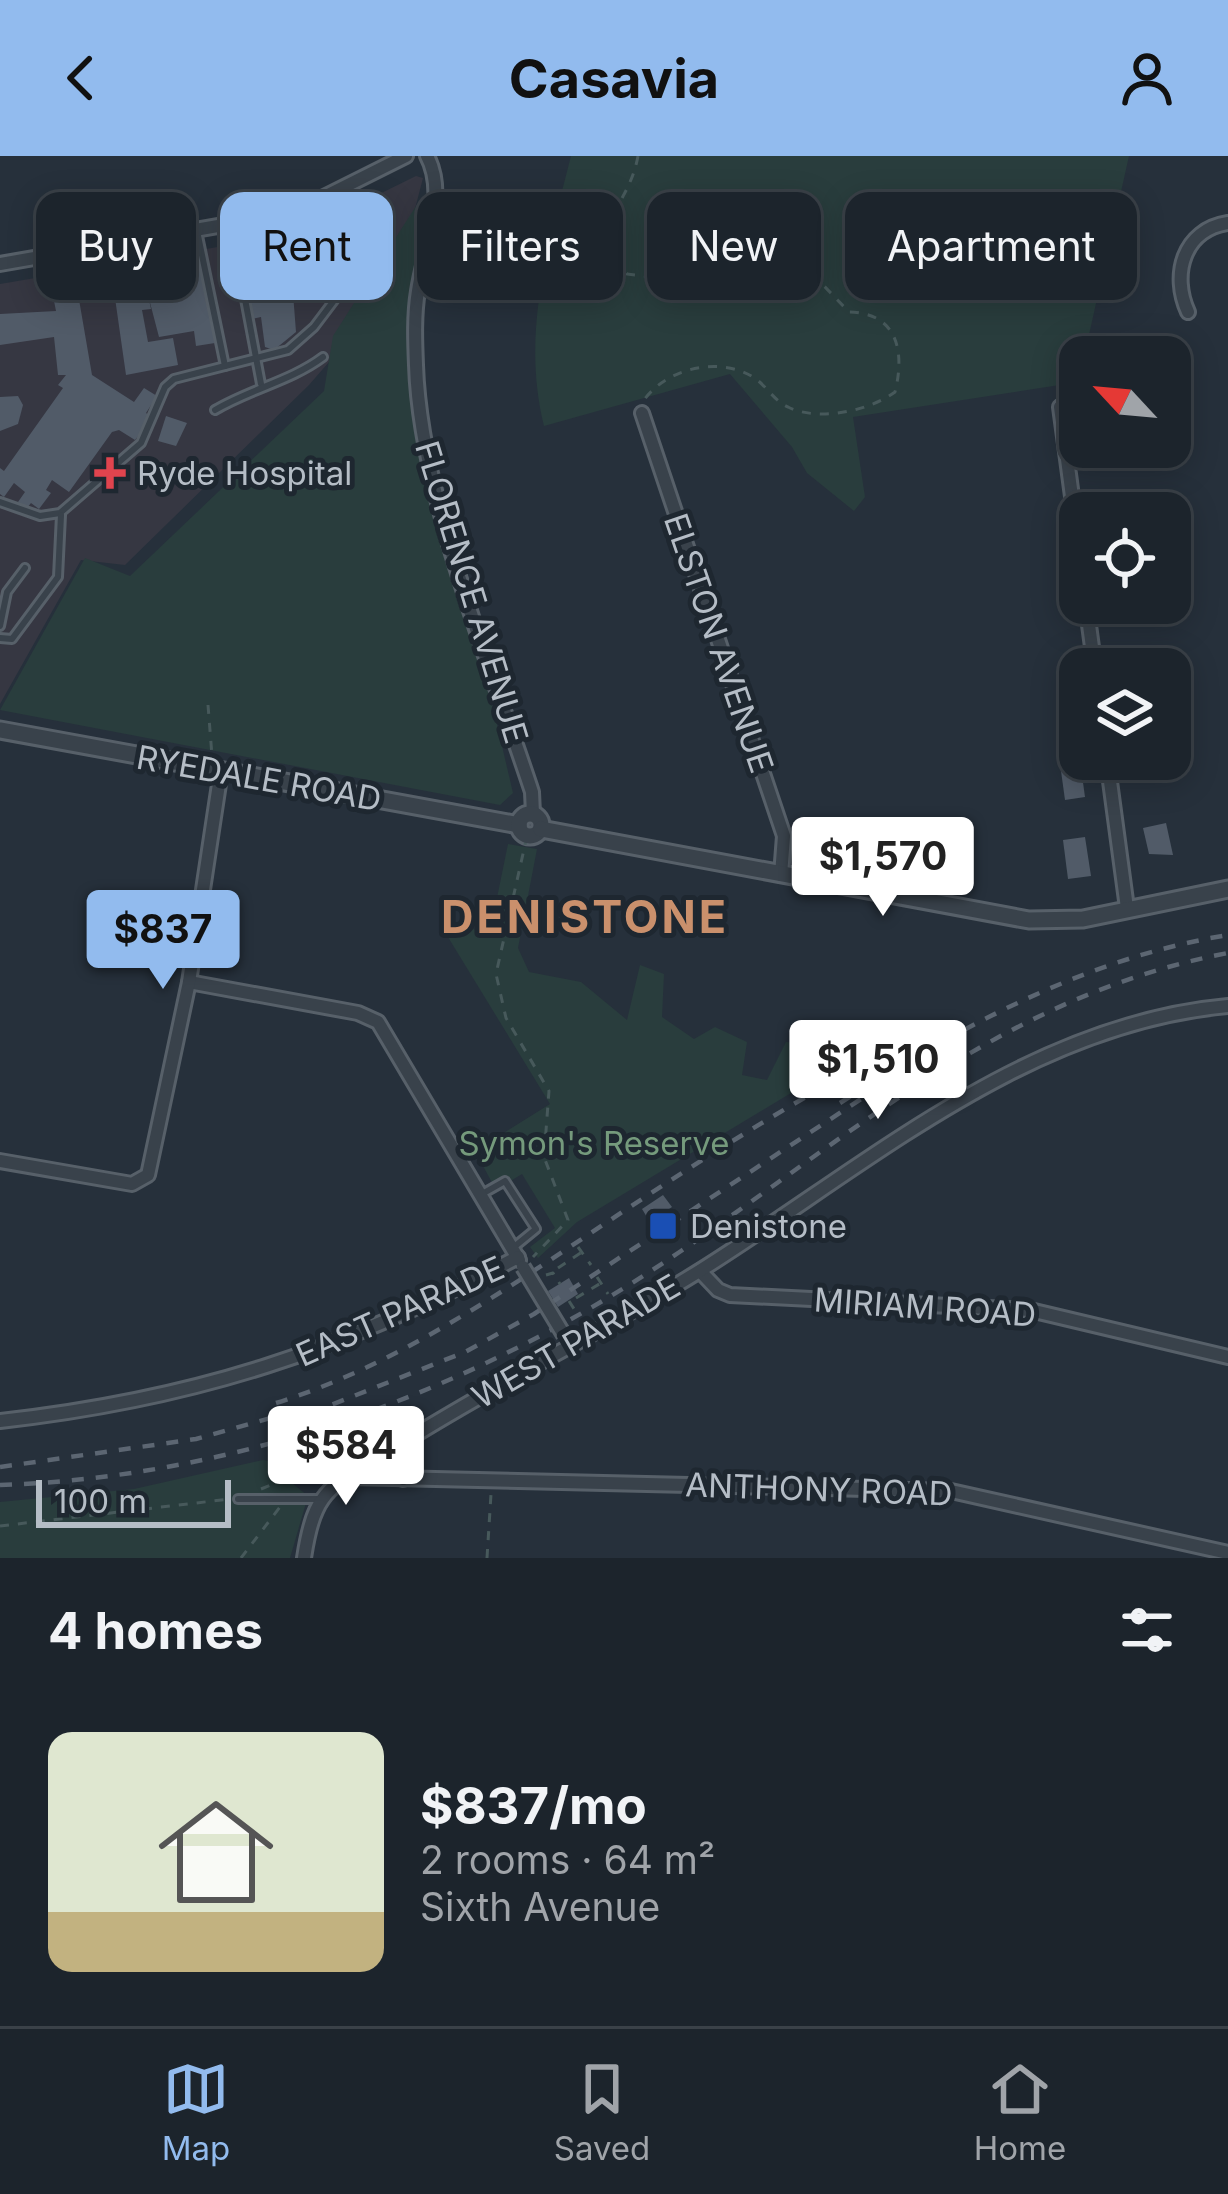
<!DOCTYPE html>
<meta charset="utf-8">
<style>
:root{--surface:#1c242c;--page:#293038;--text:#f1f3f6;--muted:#a0a4a9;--line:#3a4148;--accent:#92bbee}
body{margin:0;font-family:Inter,sans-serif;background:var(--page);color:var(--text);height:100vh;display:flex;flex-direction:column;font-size:45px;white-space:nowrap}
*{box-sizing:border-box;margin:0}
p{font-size:39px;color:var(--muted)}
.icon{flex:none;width:66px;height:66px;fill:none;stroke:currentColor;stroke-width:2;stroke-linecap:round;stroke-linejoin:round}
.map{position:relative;height:1402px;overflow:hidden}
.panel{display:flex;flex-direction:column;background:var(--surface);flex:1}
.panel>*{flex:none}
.top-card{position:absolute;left:36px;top:36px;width:1158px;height:108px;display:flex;gap:24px}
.needle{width:78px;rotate:296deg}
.controls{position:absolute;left:1059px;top:180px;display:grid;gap:24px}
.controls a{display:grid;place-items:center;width:132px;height:132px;border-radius:24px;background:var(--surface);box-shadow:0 6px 30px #0003,0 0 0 3px var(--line);font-size:60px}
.scale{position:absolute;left:36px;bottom:30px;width:195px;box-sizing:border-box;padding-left:12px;border:6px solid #b5bdc6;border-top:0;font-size:33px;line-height:42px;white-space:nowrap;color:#b5bdc6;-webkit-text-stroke:9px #1e2730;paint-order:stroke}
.price{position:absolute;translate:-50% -102px;padding:0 27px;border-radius:12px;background:#fff;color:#222;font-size:39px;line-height:78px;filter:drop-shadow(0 3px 6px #0008)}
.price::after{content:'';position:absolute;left:50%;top:72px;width:36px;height:27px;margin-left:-18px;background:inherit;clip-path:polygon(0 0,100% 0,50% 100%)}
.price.active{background:var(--accent);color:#111}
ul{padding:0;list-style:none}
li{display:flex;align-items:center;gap:36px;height:300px;padding:0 48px}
li span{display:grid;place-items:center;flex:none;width:336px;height:240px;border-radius:24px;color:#555}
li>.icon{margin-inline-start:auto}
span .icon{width:144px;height:144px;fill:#fffc;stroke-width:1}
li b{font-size:51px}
h2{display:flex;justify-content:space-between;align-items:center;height:144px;padding:0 48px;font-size:51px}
.pill{padding:0 42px;border-radius:24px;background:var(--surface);box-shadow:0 6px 30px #0003,0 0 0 3px var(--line);font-size:42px;line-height:108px}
.pill.active{background:var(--accent);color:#111}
header{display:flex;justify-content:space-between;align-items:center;height:156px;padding:0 48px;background:var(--accent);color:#111;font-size:54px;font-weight:700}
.tab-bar{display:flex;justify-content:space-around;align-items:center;height:168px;border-top:3px solid var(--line);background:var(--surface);font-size:33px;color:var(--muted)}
.tab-bar a{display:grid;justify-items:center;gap:6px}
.tab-bar .active{color:var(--accent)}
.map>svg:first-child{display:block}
.medical{fill:#363742}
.green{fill:#293d3d}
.building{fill:#515b68}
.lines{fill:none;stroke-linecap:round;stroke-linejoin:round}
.service-casing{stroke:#576069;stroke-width:12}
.minor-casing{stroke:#576069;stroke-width:18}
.tertiary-casing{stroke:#576069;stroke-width:21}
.path{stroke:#47595b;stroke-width:3;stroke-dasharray:9 9;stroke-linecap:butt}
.service{stroke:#39424b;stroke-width:6}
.minor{stroke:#39424b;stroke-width:12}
.tertiary{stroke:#39424b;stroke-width:15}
.rail{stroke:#5c6672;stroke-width:4.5;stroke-dasharray:12 12;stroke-linecap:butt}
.minor-bridge-casing{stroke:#576069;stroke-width:18;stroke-linecap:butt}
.minor-bridge{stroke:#39424b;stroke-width:12}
.health-dot{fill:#e0444e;stroke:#1e2730;stroke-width:4.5}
.transit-dot{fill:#1a4fb4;stroke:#1e2730;stroke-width:4.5}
.labels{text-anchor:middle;stroke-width:10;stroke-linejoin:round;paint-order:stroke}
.poi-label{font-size:33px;fill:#b5bdc6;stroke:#1e2730;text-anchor:start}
.street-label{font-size:33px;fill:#b5bdc6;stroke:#1e2730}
.park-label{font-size:33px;fill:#759a7c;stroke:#1e2730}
.district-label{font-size:45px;font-weight:bold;letter-spacing:3px;fill:#ca906c;stroke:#1e2730}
</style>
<header><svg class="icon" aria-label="back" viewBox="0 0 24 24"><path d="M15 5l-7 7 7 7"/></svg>Casavia<svg class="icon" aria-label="person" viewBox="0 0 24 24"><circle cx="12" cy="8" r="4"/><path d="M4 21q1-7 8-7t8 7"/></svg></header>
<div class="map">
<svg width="1228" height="1402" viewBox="0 0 1228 1402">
<rect width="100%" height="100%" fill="#26303b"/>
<polygon class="medical" points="416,20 423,22 395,130 309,229 125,409 81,404 0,548 0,128 300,77"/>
<g class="green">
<path d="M 571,0 L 1129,0 L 1084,201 L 1080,201 L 1079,226 L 853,261 L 865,341 L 854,355 L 807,317 L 792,291 L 730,218 L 544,270 C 521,177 548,91 571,0 Z"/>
<polygon points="416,50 418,268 466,436 513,637 500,649 0,554 85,402 130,420 324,235 333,180"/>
<polygon points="508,688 537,693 518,792 529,816 581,826 627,864 640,809 664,818 662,861 694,883 715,871 747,886 742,919 767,924 786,886 822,890 854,867 871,872 878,868 889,878 577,1066 538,1102 530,1091 555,1072 522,1018 496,1034 475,995 550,948 440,768 490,776"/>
<polygon points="263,1304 286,1308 292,1327 308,1340 290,1402 0,1402 0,1346 134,1333"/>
</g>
<g class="building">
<polygon points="348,65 354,78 362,74 374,97 320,125 308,101 328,90 322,78"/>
<polygon points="202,106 215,187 196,190 194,175 159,181 148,139 151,153 142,154 148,186 173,182 178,209 126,219 114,135 109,136 107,122 135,116 138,132 151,130 149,114"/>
<polygon points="291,111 296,176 274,194 265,191 261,161 252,163 245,118"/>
<polygon points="103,117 105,131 82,135 80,122"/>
<polygon points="76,126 92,219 134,246 144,232 157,240 146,257 153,262 135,284 119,274 112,276 69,336 52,324 46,334 51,337 39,353 31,347 27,352 18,346 25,336 14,327 4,341 0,338 0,312 4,315 63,232 58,229 66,219 58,219 54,181 0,189 0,158 56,155 51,130"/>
<polygon points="18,240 23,249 18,268 0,275 0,241"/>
<polygon points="166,260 187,267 176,290 158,285"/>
<polygon points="1078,590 1085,641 1065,644 1058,593"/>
<polygon points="1166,667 1173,699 1149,698 1143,672"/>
<polygon points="1085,681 1091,720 1068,723 1063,684"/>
<polygon points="663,1039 672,1051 650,1066 642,1053"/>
<polygon points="569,1122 578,1138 558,1151 548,1135"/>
</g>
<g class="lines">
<defs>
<g id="service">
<polyline points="231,69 261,228"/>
<polyline points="197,75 225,210"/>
<path d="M 215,254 C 250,233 291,225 323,201"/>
<polyline points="0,346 40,360 60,357 141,287 165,231 174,223 288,194 314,171 351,122"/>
<polyline points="0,470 7,436 25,412"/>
<polyline points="0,482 12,483 58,421 61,359"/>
<polyline points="482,1038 505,1025 536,1073 514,1091"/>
<polyline points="351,1318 354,1301"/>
<polyline points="238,1343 320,1343"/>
</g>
<g id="minor">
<path d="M 427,0 C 448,39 424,93 418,135 C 414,159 415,185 416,209 C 420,339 491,511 532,636 L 533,658"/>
<polyline points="0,108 292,57 406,0"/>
<path d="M 1188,156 C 1171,119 1183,74 1228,67"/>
<polyline points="1060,251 1080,400"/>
<polyline points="642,257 784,680 781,719"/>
<polyline points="1086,447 1095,513"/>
<polyline points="1107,603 1127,752"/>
<polyline points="189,826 358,857 378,866 519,1104"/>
<polyline points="0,1005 132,1028 148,1019 189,826 221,615"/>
<polyline points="700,1115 718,1134 730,1139 1030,1154 1228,1201"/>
<path d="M 0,1265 C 197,1243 343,1194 518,1101"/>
<path d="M 403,1323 L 407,1284 C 503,1224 605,1174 701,1114 C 865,1011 1026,868 1228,850"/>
<path d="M 304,1402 C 309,1369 316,1335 350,1321 L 951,1335 L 1228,1397"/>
</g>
<g id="tertiary">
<polyline points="0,574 519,669"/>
<circle cx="530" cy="669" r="11"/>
<polyline points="541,673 1029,764 1083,763 1228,733"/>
</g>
</defs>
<use href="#service" class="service-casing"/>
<use href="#minor" class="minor-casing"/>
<use href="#tertiary" class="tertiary-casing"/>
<g class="path">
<path d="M 638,0 C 628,54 589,60 627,118 L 661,122 C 726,69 719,75 800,94 L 804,109 L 849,156 C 898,157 905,196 895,236 C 869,255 818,266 788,251 C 774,245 766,229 753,221 C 719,200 667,212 644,244"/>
<polyline points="208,549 212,600"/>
<polyline points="527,680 496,818 506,862 549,935 544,1001 568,1064 533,1101"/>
<polyline points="578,1091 591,1109"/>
<polyline points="558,1112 582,1096"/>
<polyline points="546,1119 553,1117 560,1128"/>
<polyline points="597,1121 608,1138"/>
<polyline points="576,1142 601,1127"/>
<polyline points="569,1145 576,1156"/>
<polyline points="261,1333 290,1321"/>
<polyline points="0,1370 230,1343"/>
<polyline points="241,1402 280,1351"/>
<polyline points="487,1402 491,1338"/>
</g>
<use href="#service" class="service"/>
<use href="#minor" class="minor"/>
<use href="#tertiary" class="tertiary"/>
<g class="rail">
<path d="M 840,947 C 960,871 1086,802 1228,779"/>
<path d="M 276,1247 C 410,1205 526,1119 642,1043 C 729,986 817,931 910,885"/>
<polyline points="288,1266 465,1196 534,1158 861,943"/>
<polyline points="0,1311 196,1283 299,1254"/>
<path d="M 0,1329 C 244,1321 480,1232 681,1095 C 859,973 1008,839 1228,797"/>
</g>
<defs>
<polyline id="minor-bridge" points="523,1111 564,1179"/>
</defs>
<use href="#minor-bridge" class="minor-bridge-casing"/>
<use href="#minor-bridge" class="minor-bridge"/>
</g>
<path class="health-dot" d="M104 299h12v12h12v12h-12v12h-12v-12h-12v-12h12z"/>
<rect class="transit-dot" x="648" y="1055" width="30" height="30" rx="6"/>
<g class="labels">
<g class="poi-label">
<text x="137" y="329">Ryde Hospital</text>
<text x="690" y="1082">Denistone</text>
</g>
<g class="street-label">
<text transform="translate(472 436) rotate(73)" y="12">FLORENCE AVENUE</text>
<text transform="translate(719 487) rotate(71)" y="12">ELSTON AVENUE</text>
<text transform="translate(259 622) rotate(10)" y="12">RYEDALE ROAD</text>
<text transform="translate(925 1151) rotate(4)" y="12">MIRIAM ROAD</text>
<text transform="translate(400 1155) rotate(-24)" y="12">EAST PARADE</text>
<text transform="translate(576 1185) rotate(-30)" y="12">WEST PARADE</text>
<text transform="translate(819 1333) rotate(2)" y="12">ANTHONY ROAD</text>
</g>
<g class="park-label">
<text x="594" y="999">Symon's Reserve</text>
</g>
<g class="district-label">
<text x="585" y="777">DENISTONE</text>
</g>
</g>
</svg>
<div class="controls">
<a><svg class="needle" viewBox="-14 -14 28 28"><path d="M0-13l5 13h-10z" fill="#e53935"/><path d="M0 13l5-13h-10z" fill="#a0a4a9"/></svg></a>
<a><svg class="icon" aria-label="locate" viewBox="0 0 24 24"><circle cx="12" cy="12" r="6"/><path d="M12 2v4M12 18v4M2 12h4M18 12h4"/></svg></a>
<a><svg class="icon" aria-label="layers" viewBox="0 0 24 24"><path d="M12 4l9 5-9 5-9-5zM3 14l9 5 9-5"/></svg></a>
</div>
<div class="scale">100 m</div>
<b class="price" style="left:883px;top:763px">$1,570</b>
<b class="price active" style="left:163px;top:836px">$837</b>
<b class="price" style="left:878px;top:966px">$1,510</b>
<b class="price" style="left:346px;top:1352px">$584</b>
<div class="top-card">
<a class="pill">Buy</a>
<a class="pill active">Rent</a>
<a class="pill">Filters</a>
<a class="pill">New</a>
<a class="pill">Apartment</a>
</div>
</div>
<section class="panel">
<h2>4 homes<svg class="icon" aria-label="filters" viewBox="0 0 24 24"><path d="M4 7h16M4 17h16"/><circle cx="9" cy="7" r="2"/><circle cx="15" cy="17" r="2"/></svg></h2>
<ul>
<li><span style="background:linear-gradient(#dfe7d0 75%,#c2b280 0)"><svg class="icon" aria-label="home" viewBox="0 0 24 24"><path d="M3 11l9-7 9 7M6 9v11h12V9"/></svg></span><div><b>$837/mo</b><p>2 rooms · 64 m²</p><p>Sixth Avenue</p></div></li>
</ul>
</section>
<nav class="tab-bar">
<a class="active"><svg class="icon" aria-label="map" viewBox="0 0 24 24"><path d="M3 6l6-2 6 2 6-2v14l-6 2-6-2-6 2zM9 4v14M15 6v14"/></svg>Map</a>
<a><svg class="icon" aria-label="saved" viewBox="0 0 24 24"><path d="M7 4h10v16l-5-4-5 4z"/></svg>Saved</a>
<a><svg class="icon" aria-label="home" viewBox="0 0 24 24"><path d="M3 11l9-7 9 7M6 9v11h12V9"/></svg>Home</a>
</nav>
